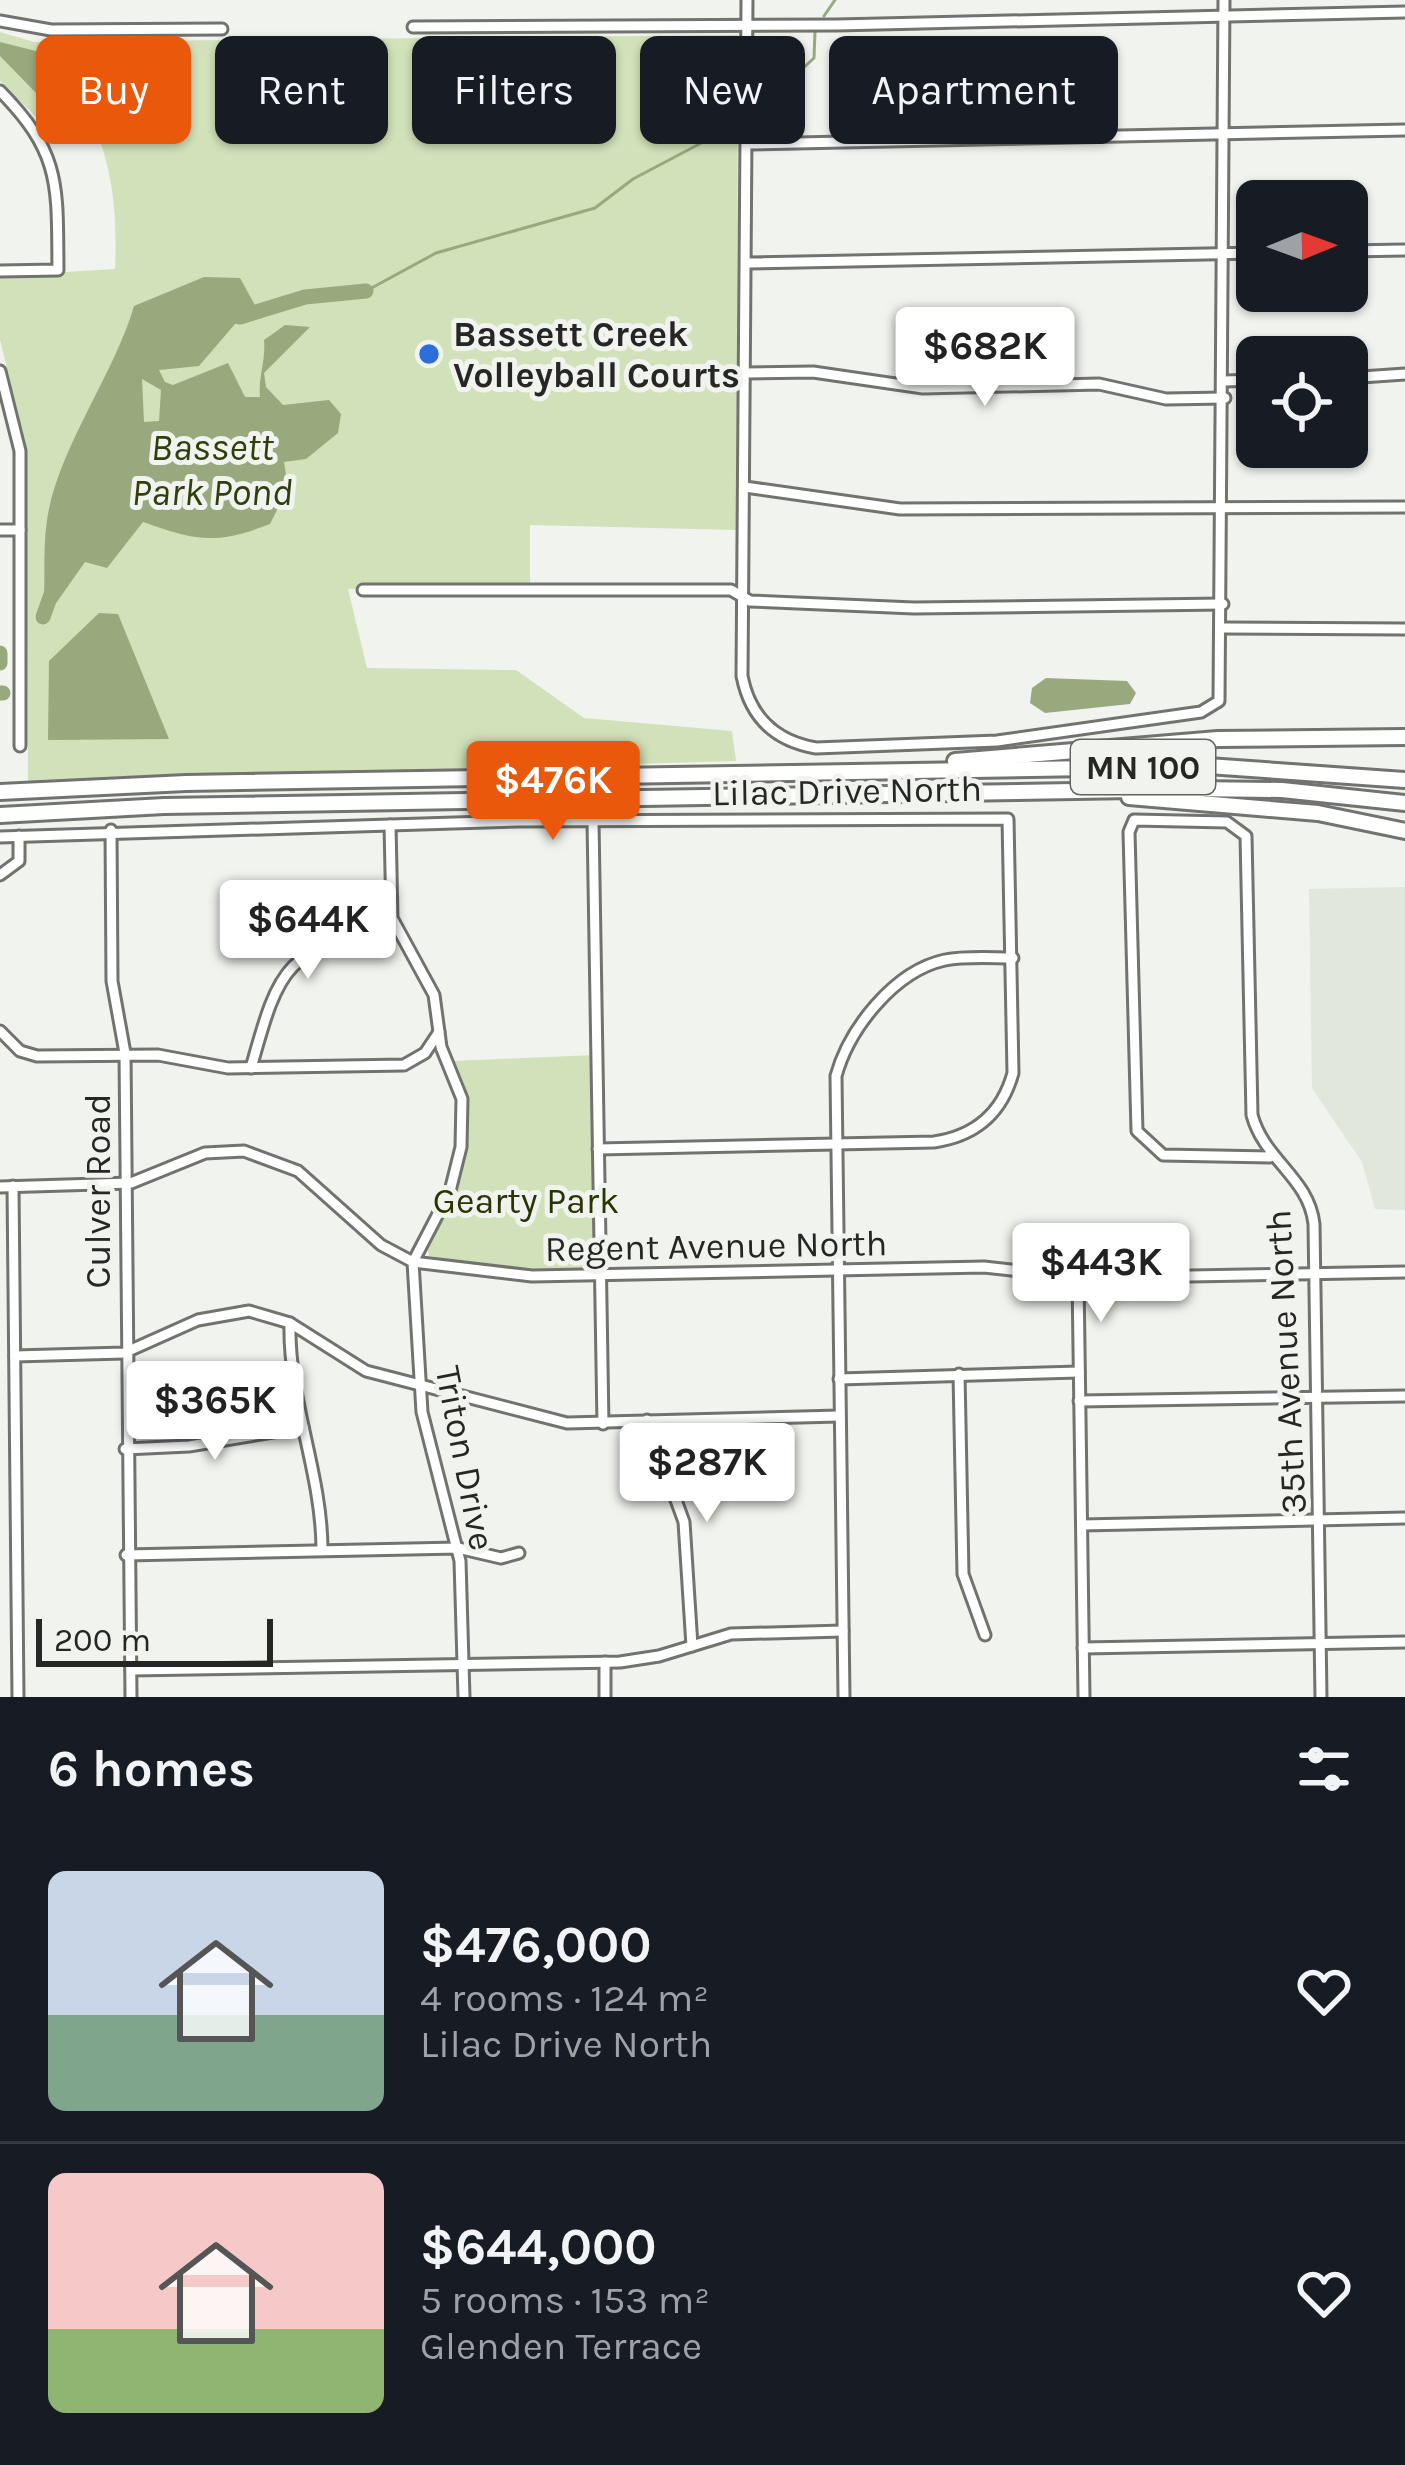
<!DOCTYPE html>
<meta charset="utf-8">
<style>
:root{--surface:#171b24;--page:#242831;--text:#f1f3f6;--muted:#9ea1a6;--line:#363941;--accent:#ea580c}
body{margin:0;font-family:Karla,sans-serif;background:var(--page);color:var(--text);height:100vh;display:flex;flex-direction:column;font-size:45px;white-space:nowrap}
*{box-sizing:border-box;margin:0}
p{font-size:39px;color:var(--muted)}
.icon{flex:none;width:66px;height:66px;fill:none;stroke:currentColor;stroke-width:2;stroke-linecap:round;stroke-linejoin:round}
.map{position:relative;height:1697px;overflow:hidden}
.details{display:flex;flex-direction:column;background:var(--surface);flex:1}
.details>*{flex:none}
.guide{position:absolute;left:36px;top:36px;width:1335px;height:108px;display:flex;gap:24px}
.needle{width:78px;rotate:89deg}
.buttons{position:absolute;left:1236px;top:180px;display:grid;gap:24px}
.buttons a{display:grid;place-items:center;width:132px;height:132px;border-radius:18px;background:var(--surface);box-shadow:0 3px 9px #0004;font-size:60px}
.scale{position:absolute;left:36px;bottom:30px;width:237px;box-sizing:border-box;padding-left:12px;border:6px solid #262725;border-top:0;font-size:33px;line-height:42px;white-space:nowrap;color:#262725;-webkit-text-stroke:9px #f1f3ee;paint-order:stroke}
.price{position:absolute;translate:-50% -102px;padding:0 27px;border-radius:12px;background:#fff;color:#222;font-size:39px;line-height:78px;filter:drop-shadow(0 3px 6px #0008)}
.price::after{content:'';position:absolute;left:50%;top:72px;width:36px;height:27px;margin-left:-18px;background:inherit;clip-path:polygon(0 0,100% 0,50% 100%)}
.price.current{background:var(--accent);color:#fff}
ul{padding:0;list-style:none}
li{display:flex;align-items:center;gap:36px;height:300px;padding:0 48px}
li+li{border-top:3px solid var(--line)}
li span{display:grid;place-items:center;flex:none;width:336px;height:240px;border-radius:18px;color:#555}
li>.icon{margin-inline-start:auto}
span .icon{width:144px;height:144px;fill:#fffc;stroke-width:1}
li b{font-size:51px}
h2{display:flex;justify-content:space-between;align-items:center;height:144px;padding:0 48px;font-size:51px}
.chip{padding:0 42px;border-radius:18px;background:var(--surface);box-shadow:0 3px 9px #0004;font-size:42px;line-height:108px}
.chip.current{background:var(--accent);color:#fff}
.map>svg:first-child{display:block}
.built{fill:#e2e7dc}
.green{fill:#d1e1b9}
.water{fill:#98a97e;fill-rule:evenodd}
.lines{fill:none;stroke-linecap:round;stroke-linejoin:round}
.stream{stroke:#98a97e;stroke-width:3}
.river{stroke:#98a97e;stroke-width:15}
.minor-casing{stroke:#71736f;stroke-width:15}
.highway-casing{stroke:#71736f;stroke-width:20}
.minor{stroke:#fff;stroke-width:9}
.highway{stroke:#fff;stroke-width:14}
.poi-dot{fill:#2e6edc;stroke:#f1f3ee;stroke-width:4.5}
.labels{text-anchor:middle;stroke-width:10;stroke-linejoin:round;paint-order:stroke}
.shield{fill:#f1f3ee;stroke:#636461;stroke-width:3}
.shield-label{font-size:33px;font-weight:bold;fill:#262725}
.poi-label{font-size:36px;font-weight:bold;fill:#262725;stroke:#f1f3ee;text-anchor:start}
.street-label{font-size:36px;fill:#262725;stroke:#f1f3ee}
.park-label{font-size:36px;fill:#273602;stroke:#f1f3ee}
.water-label{font-size:39px;font-style:italic;fill:#303f0e;stroke:#f1f3ee}
</style>
<div class="map">
<svg width="1405" height="1697" viewBox="0 0 1405 1697">
<rect width="100%" height="100%" fill="#f1f3ee"/>
<polygon class="built" points="1405,887 1405,1210 1375,1209 1362,1162 1312,1088 1309,889"/>
<g class="green">
<path d="M 0,32 L 34,42 L 738,35 L 737,530 L 530,525 L 530,587 L 348,589 L 367,668 L 516,670 L 584,718 L 732,731 L 736,761 L 28,781 L 26,445 L 0,340 L 0,276 L 115,269 C 118,204 111,154 81,97 L 38,119 L 0,81 Z"/>
<path d="M 593,1055 L 593,1269 L 525,1271 L 429,1256 C 423,1239 442,1223 449,1207 C 468,1163 477,1104 454,1061 Z"/>
</g>
<g class="water">
<polygon points="0,42 40,52 104,52 101,86 39,96 0,56"/>
<path d="M 204,277 L 240,278 L 262,318 L 235,324 L 199,366 L 159,370 L 165,382 L 173,385 L 228,363 L 245,397 L 260,397 C 258,376 266,361 264,340 L 285,325 L 310,327 L 264,373 L 266,387 L 283,405 L 329,400 L 341,414 L 338,433 L 306,459 L 284,462 L 288,488 L 270,524 C 216,545 196,541 143,522 L 107,568 L 85,562 L 54,606 L 44,604 C 45,576 43,547 47,520 C 57,450 114,375 134,306 ZM 142,379 L 161,390 L 159,421 L 144,422 Z"/>
<polygon points="99,613 118,614 169,739 48,740 49,661"/>
<polygon points="1046,678 1127,681 1136,693 1130,704 1045,713 1030,703 1032,688"/>
</g>
<g class="lines">
<g class="stream">
<polyline points="824,16 835,0"/>
<polyline points="758,103 772,97 814,58 815,31"/>
<polyline points="366,291 436,253 595,208 633,179 724,131"/>
</g>
<g class="river">
<polyline points="240,317 305,297 366,291"/>
<polyline points="43,617 54,586"/>
<polyline points="0,653 0,663"/>
<polyline points="0,693 3,693"/>
</g>
<defs>
<g id="minor">
<path d="M 747,0 L 742,676 C 750,717 775,741 816,748 L 997,741 L 1201,712 L 1219,701 L 1224,0"/>
<polyline points="0,21 51,30 222,29"/>
<polyline points="413,27 837,25 1405,12"/>
<path d="M 0,91 C 62,154 57,186 58,270 L 0,271"/>
<polyline points="747,144 1405,130"/>
<polyline points="1347,251 1405,250"/>
<polyline points="747,263 1257,253"/>
<polyline points="0,371 20,451 20,746"/>
<polyline points="746,373 813,372 923,388 1099,384 1166,399 1225,398"/>
<polyline points="1347,378 1405,374"/>
<polyline points="1225,381 1257,380"/>
<polyline points="745,487 900,509 1405,507"/>
<polyline points="0,530 20,530"/>
<polyline points="363,590 731,590 750,601 914,608 1223,604"/>
<polyline points="1223,628 1405,629"/>
<polyline points="593,821 603,1424"/>
<polyline points="390,825 392,918 434,995 441,1047 462,1099 461,1147 450,1191 413,1262 422,1412 460,1561 464,1697"/>
<polyline points="111,830 112,981 125,1053 131,1697"/>
<path d="M 0,837 L 519,821 L 1008,819 L 1013,1073 C 1002,1113 975,1136 934,1142 L 598,1149"/>
<polyline points="0,875 19,861 19,836"/>
<polyline points="0,1031 20,1051 37,1056 158,1055 228,1068 404,1065 425,1053 439,1032"/>
<path d="M 251,1068 C 280,963 286,950 394,926"/>
<path d="M 1270,1157 L 1163,1155 L 1137,1131 L 1129,832 L 1134,820 L 1227,822 L 1246,836 L 1252,1115 C 1264,1160 1309,1178 1314,1224 L 1321,1697"/>
<polyline points="13,1186 18,1697"/>
<polyline points="0,1187 131,1183 205,1153 244,1151 298,1171 381,1245 413,1262 532,1276 984,1267 1083,1278 1405,1272"/>
<polyline points="1078,1278 1084,1697"/>
<path d="M 290,1323 C 288,1400 322,1473 322,1550"/>
<polyline points="15,1356 124,1353 198,1320 249,1311 290,1323 366,1371 567,1423 839,1416"/>
<polyline points="959,1374 963,1574 985,1635"/>
<polyline points="839,1379 1079,1372"/>
<polyline points="1079,1401 1405,1396"/>
<polyline points="647,1420 684,1522 692,1646"/>
<polyline points="125,1449 189,1446 303,1427"/>
<polyline points="1082,1525 1405,1518"/>
<polyline points="126,1555 458,1548 501,1558 519,1553"/>
<polyline points="1083,1648 1405,1642"/>
<polyline points="605,1662 605,1697"/>
<polyline points="131,1670 620,1662 659,1656 731,1634 843,1631"/>
<path d="M 844,1697 L 836,1076 C 849,1029 894,971 945,960 C 966,956 991,958 1013,958"/>
</g>
<g id="highway">
<polyline points="955,761 1218,739 1405,737"/>
<polyline points="0,792 186,783 1208,766 1405,780"/>
<polyline points="1129,797 1318,813 1405,831"/>
<polyline points="0,815 164,806 1193,789 1282,790 1405,803"/>
</g>
</defs>
<use href="#minor" class="minor-casing"/>
<use href="#highway" class="highway-casing"/>
<use href="#minor" class="minor"/>
<use href="#highway" class="highway"/>
</g>
<circle class="poi-dot" cx="429" cy="354" r="12"/>
<g class="labels">
<rect class="shield" x="1071" y="740" width="144" height="54" rx="9"/>
<g class="shield-label">
<text x="1143" y="779">MN 100</text>
</g>
<g class="poi-label">
<text x="453" y="346">Bassett Creek<tspan x="453" dy="41">Volleyball Courts</tspan></text>
</g>
<g class="street-label">
<text transform="translate(847 790) rotate(-1)" y="13">Lilac Drive North</text>
<text transform="translate(97 1191) rotate(-90)" y="13">Culver Road</text>
<text transform="translate(716 1245) rotate(-1)" y="13">Regent Avenue North</text>
<text transform="translate(1285 1362) rotate(-93)" y="13">35th Avenue North</text>
<text transform="translate(466 1458) rotate(79)" y="13">Triton Drive</text>
</g>
<g class="park-label">
<text x="526" y="1213">Gearty Park</text>
</g>
<g class="water-label">
<text x="212" y="460">Bassett<tspan x="212" dy="45">Park Pond</tspan></text>
</g>
</g>
</svg>
<div class="buttons">
<a><svg class="needle" viewBox="-14 -14 28 28"><path d="M0-13l5 13h-10z" fill="#e53935"/><path d="M0 13l5-13h-10z" fill="#9ea1a6"/></svg></a>
<a><svg class="icon" aria-label="locate" viewBox="0 0 24 24"><circle cx="12" cy="12" r="6"/><path d="M12 2v4M12 18v4M2 12h4M18 12h4"/></svg></a>
</div>
<div class="scale">200 m</div>
<b class="price" style="left:985px;top:409px">$682K</b>
<b class="price current" style="left:553px;top:843px">$476K</b>
<b class="price" style="left:308px;top:982px">$644K</b>
<b class="price" style="left:1101px;top:1325px">$443K</b>
<b class="price" style="left:215px;top:1463px">$365K</b>
<b class="price" style="left:707px;top:1525px">$287K</b>
<div class="guide">
<a class="chip current">Buy</a>
<a class="chip">Rent</a>
<a class="chip">Filters</a>
<a class="chip">New</a>
<a class="chip">Apartment</a>
</div>
</div>
<section class="details">
<h2>6 homes<svg class="icon" aria-label="filters" viewBox="0 0 24 24"><path d="M4 7h16M4 17h16"/><circle cx="9" cy="7" r="2"/><circle cx="15" cy="17" r="2"/></svg></h2>
<ul>
<li><span style="background:linear-gradient(#c9d6e8 60%,#7fa58c 0)"><svg class="icon" aria-label="home" viewBox="0 0 24 24"><path d="M3 11l9-7 9 7M6 9v11h12V9"/></svg></span><div><b>$476,000</b><p>4 rooms · 124 m²</p><p>Lilac Drive North</p></div><svg class="icon" aria-label="heart" viewBox="0 0 24 24"><path d="M12 20l-8-8c-3-5 5-10 8-4 3-6 11-1 8 4z"/></svg></li>
<li><span style="background:linear-gradient(#f6c9c9 65%,#8fb573 0)"><svg class="icon" aria-label="home" viewBox="0 0 24 24"><path d="M3 11l9-7 9 7M6 9v11h12V9"/></svg></span><div><b>$644,000</b><p>5 rooms · 153 m²</p><p>Glenden Terrace</p></div><svg class="icon" aria-label="heart" viewBox="0 0 24 24"><path d="M12 20l-8-8c-3-5 5-10 8-4 3-6 11-1 8 4z"/></svg></li>
</ul>
</section>
